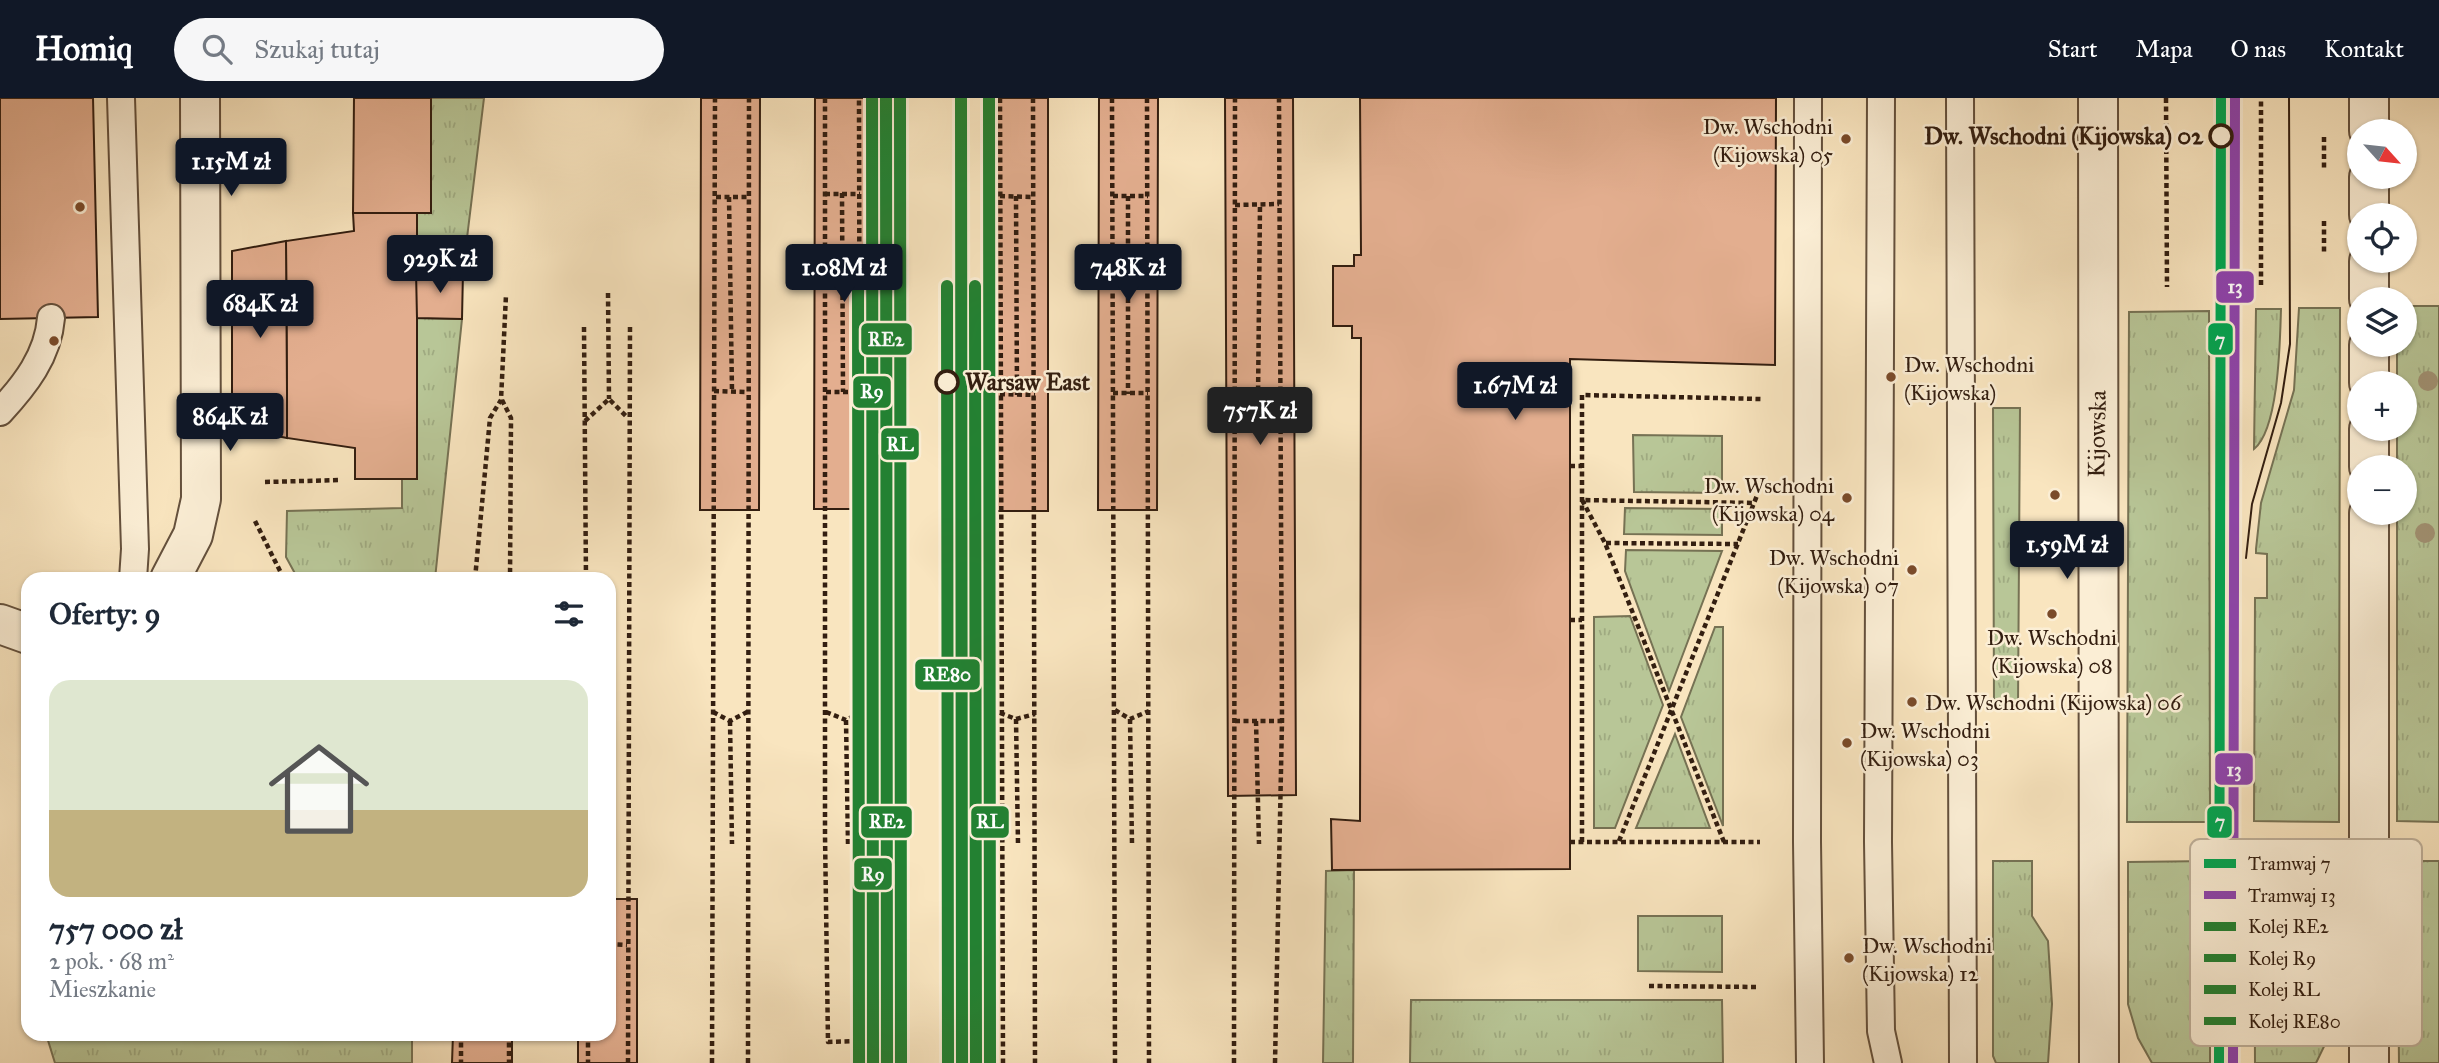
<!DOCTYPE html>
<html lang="pl">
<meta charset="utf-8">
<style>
:root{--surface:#fff;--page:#f6f6f7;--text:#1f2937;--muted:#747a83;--accent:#111827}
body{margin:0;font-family:"IM FELL Great Primer",serif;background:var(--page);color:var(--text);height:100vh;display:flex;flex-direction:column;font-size:26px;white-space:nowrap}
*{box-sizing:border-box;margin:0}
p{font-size:23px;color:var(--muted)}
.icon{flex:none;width:38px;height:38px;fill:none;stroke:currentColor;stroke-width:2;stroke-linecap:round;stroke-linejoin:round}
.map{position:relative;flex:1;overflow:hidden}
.panel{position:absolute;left:21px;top:474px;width:595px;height:469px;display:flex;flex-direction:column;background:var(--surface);border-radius:21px;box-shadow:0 2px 5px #0004}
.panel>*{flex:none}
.needle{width:46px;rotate:117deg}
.fabs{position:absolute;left:2347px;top:21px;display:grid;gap:14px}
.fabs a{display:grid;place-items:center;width:70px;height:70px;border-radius:50%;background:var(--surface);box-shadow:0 2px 5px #0004;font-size:35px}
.price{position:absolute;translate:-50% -60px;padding:0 16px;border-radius:7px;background:var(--accent);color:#fff;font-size:23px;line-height:46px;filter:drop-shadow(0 2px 4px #0008)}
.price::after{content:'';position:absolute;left:50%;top:42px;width:21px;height:16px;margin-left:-10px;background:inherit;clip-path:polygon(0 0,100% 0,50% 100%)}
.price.selected{background:#222;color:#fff}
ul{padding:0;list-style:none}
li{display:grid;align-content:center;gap:14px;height:371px;padding:0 28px}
li span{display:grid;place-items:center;height:217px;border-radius:21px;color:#555}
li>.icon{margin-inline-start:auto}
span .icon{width:126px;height:126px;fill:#fffc;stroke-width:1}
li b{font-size:30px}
h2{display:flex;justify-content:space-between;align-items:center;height:84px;padding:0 28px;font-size:30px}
header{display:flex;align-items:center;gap:42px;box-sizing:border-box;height:98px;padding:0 35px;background:var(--accent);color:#fff}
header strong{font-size:33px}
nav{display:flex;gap:38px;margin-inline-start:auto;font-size:24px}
.search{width:490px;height:63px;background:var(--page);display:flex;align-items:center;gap:18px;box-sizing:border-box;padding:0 24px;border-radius:38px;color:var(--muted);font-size:26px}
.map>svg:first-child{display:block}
.grass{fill:url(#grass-tufts);stroke:#767254;stroke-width:2}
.building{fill:#e3ae8f;stroke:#331e10;stroke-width:2}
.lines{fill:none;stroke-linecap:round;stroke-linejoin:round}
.service-casing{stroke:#64503c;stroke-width:30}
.tertiary-casing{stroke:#64503c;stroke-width:42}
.path{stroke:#331e10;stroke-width:4.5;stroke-dasharray:5 3.5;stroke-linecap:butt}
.service{stroke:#fbeed5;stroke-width:26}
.tertiary{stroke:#fbeed5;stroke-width:38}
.tram{stroke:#331e10;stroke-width:2}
.rail-1-casing{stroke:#fbeed5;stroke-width:18}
.rail-2-casing{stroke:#fbeed5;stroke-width:18}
.rail-3-casing{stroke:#fbeed5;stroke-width:18}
.rail-4-casing{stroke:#fbeed5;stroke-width:18}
.rail-1{stroke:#238132;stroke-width:12}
.rail-2{stroke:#238132;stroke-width:12}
.rail-3{stroke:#238132;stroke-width:12}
.rail-4{stroke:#238132;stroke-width:12}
.tram-1-casing{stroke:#fbeed5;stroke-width:16}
.tram-2-casing{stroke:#fbeed5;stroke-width:16}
.tram-1{stroke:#00a651;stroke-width:10}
.tram-2{stroke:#8e44ad;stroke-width:10}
.tree{fill:#a29375}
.stop-dot{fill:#fbeed5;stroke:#331e10;stroke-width:3.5}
.bus-dot{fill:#7a4b2a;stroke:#fbeed5;stroke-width:2.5}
.labels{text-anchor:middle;stroke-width:5;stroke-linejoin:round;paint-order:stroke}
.bus-label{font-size:22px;fill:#331e10;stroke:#fbeed5;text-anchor:start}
.stop-label{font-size:24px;font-weight:bold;fill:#331e10;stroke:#fbeed5;text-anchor:end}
.street-label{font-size:24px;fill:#331e10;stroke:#fbeed5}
.key{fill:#fbeed5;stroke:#bfb09a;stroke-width:2}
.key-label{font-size:19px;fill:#331e10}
.line-badge{stroke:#fbeed5;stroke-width:2.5}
.badge-label{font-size:19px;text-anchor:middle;font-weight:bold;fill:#fff}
</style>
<header>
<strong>Homiq</strong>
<div class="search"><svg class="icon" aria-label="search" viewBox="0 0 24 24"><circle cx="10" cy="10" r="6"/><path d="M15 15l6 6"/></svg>Szukaj tutaj</div>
<nav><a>Start</a><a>Mapa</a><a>O nas</a><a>Kontakt</a></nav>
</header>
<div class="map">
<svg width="2439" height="965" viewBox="0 0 2439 965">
<defs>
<pattern id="grass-tufts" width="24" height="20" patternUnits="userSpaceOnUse" patternTransform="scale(1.75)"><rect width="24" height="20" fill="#b8c697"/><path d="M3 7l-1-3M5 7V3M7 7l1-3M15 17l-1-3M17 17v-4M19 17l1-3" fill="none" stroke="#9faa81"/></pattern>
</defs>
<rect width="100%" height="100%" fill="#f9e5bf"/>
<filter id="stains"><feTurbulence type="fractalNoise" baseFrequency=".00286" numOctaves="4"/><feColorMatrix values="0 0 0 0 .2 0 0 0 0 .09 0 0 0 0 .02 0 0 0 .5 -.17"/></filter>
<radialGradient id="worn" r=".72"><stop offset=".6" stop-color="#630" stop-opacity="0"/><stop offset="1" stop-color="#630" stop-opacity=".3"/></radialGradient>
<g class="grass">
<polygon points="431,0 484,0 463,173 416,173 417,115 431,114"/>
<polygon points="2405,208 2439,208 2439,724 2397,723 2397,415 2404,415 2404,369 2397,369 2397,331 2404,331 2404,285 2397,285 2397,247 2404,247"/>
<polygon points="2299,210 2340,210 2339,724 2254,723 2255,500 2267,500 2267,456 2256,455 2256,451 2261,405 2294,292"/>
<path d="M 2256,211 L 2281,211 C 2280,242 2279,331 2254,351 Z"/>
<polygon points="2209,213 2210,724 2127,724 2129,214"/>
<polygon points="417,220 462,221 435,481 298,481 286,459 287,413 402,410 402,381 417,381"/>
<polygon points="1993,310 2020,310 2018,608 1994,607"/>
<polygon points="1633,337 1722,338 1722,395 1634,394"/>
<polygon points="1625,410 1722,411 1722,437 1624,436"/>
<polygon points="1626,452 1722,453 1669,593 1625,473"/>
<polygon points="1630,518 1663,607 1615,730 1594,730 1594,519"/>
<polygon points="1715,529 1723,529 1723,728 1681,619"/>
<polygon points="1675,636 1710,730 1636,730"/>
<polygon points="2254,761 2340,762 2338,905 2333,930 2316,965 2255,965"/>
<polygon points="1993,763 2032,763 2032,818 2048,843 2052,906 2048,965 1996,965 1993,958"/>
<polygon points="2210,763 2210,965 2152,965 2138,940 2128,906 2128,764"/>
<polygon points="2397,763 2439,763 2439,965 2399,965"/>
<polygon points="1354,772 1353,965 1323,965 1326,773"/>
<polygon points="1638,818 1722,818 1722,874 1638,873"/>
<polygon points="1411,902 1722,902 1723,965 1410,965"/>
<polygon points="46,936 412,936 412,965 55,965"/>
</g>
<g class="building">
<polygon points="0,0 93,0 98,219 0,221"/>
<polygon points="354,0 431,0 431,115 353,115"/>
<polygon points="701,0 760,0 759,412 700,412"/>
<polygon points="815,0 873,0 873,411 814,411"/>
<rect x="989" y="0" width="59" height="413"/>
<polygon points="1099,0 1158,0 1157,412 1098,412"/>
<polygon points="1225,0 1293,0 1296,697 1228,698"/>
<polygon points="1360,0 1776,0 1775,267 1570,261 1570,771 1332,772 1331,721 1360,723 1361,240 1352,240 1352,228 1333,228 1333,168 1354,168 1354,157 1361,157"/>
<polygon points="353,115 417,115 417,381 355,381 355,350 287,340 286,143 354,133"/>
<polygon points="286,143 287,295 287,340 232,329 232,153"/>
<polygon points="416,173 463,173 462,221 417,220"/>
<polygon points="609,801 637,801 637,965 578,965 578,936 609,936"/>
<polygon points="453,936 512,936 512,965 452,965"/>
</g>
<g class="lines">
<defs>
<g id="service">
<polyline points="121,0 135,451 133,481"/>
<polyline points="1808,0 1807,744 1810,965"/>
<polyline points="1881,0 1878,744 1881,933 1888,965"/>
<polyline points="1960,0 1963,965"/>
<path d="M 0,314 C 25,287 48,258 51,220"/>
</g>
<g id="tertiary">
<polyline points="2098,0 2099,965"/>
<polyline points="2369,33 2369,0"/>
<polyline points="2369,117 2369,79"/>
<polyline points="2369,163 2369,201"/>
<polyline points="2369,247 2369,285"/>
<polyline points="2369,331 2369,369"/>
<polyline points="170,481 193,437 201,401 200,0"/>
<polyline points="0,526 28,536"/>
<polyline points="2369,965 2369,415"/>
</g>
</defs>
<use href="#service" class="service-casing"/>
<use href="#tertiary" class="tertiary-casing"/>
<g class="path">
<polyline points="825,0 825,737 828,944 861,943 859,0"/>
<polyline points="1000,0 1003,965"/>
<polyline points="1033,0 1035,965"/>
<polyline points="1112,0 1115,965"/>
<polyline points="1147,0 1149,965"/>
<polyline points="2166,0 2167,189"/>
<polyline points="2324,39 2324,73"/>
<polyline points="842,95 843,294"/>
<polyline points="825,96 860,96"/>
<polyline points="1000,98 1034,99"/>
<polyline points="1016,98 1017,297"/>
<polyline points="1113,98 1148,98"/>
<polyline points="1128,98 1128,296"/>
<polyline points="716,99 749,99"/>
<polyline points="729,99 732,293"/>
<polyline points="1235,107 1279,106"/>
<polyline points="2324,123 2324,157"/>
<polyline points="2261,187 2261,0"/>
<polyline points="608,195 609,301"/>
<polyline points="264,200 286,200"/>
<polyline points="584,229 586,481"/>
<polyline points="714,293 748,294"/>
<polyline points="826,294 861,294"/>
<polyline points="1113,295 1148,295"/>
<polyline points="1000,296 1035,297"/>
<polyline points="1235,301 1279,301"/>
<polyline points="1258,301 1260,107"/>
<polyline points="502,302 511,320 510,481"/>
<polyline points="585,323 609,301 628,320"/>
<polyline points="1570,368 1582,368"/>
<polyline points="265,384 341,382"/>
<polyline points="255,423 284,481"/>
<polyline points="1606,445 1738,446"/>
<polyline points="475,481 490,320 501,302 506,197"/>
<polyline points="1570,522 1582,522"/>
<polyline points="1115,612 1130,621 1149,613"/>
<polyline points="713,614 730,623 749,613"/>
<polyline points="826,614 846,622 861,614"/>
<polyline points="1000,615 1016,621 1035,616"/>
<polyline points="1016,621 1018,746"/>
<polyline points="1130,621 1132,746"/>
<polyline points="846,622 848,746"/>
<polyline points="730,623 732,746"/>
<polyline points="1235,623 1282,623"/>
<polyline points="1256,623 1259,746"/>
<polyline points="1619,743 1760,390"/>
<polyline points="1570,744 1760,744"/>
<polyline points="1582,744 1582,297 1761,301"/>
<polyline points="1724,744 1605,445 1582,402 1755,405"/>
<polyline points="609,846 627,847"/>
<polyline points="1649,888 1759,889"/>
<polyline points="461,936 461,965"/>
<polyline points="509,936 509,965"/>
<polyline points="588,936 588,965"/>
<polyline points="628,965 630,227"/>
<polyline points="712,965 715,0"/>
<polyline points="748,965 749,0"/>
<polyline points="861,965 861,943"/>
<polyline points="1234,965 1235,0"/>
<polyline points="1275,965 1282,623 1279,0"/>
</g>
<use href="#service" class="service"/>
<use href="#tertiary" class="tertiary"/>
<polyline class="tram" points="2246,460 2252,406 2281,305 2290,246 2289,0"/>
<defs>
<g id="rail-1">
<polyline points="886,0 887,965"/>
<polyline points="975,188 976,965"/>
</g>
<g id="rail-2">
<polyline points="872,0 873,965"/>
<polyline points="961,0 962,965"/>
</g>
<g id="rail-3">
<polyline points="900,0 901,965"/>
<polyline points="989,0 990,965"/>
</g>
<g id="rail-4">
<polyline points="947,188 948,965"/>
<polyline points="858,189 859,965"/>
</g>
</defs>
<use href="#rail-1" class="rail-1-casing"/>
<use href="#rail-2" class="rail-2-casing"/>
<use href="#rail-3" class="rail-3-casing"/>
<use href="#rail-4" class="rail-4-casing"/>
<use href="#rail-1" class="rail-1"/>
<use href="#rail-2" class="rail-2"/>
<use href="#rail-3" class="rail-3"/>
<use href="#rail-4" class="rail-4"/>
<defs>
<polyline id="tram-1" points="2219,965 2221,0"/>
<polyline id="tram-2" points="2233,965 2235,0"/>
</defs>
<use href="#tram-1" class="tram-1-casing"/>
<use href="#tram-2" class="tram-2-casing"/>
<use href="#tram-1" class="tram-1"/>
<use href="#tram-2" class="tram-2"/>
</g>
<g class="tree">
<circle cx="2428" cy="283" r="10"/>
<circle cx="2425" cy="435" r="10"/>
</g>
<g class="stop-dot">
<circle cx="2221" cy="38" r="11"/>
<circle cx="947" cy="284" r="11"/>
</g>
<g class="bus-dot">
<circle cx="1846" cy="41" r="6"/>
<circle cx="80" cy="109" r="6"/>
<circle cx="54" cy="243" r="6"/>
<circle cx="1891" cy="279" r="6"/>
<circle cx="2055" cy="397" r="6"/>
<circle cx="1847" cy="400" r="6"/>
<circle cx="1912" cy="472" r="6"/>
<circle cx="2052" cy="516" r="6"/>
<circle cx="1912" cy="604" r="6"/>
<circle cx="1847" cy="645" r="6"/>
<circle cx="1849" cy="860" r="6"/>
</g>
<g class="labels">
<g class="bus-label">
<text x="1833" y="36" text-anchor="end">Dw. Wschodni<tspan x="1833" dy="28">(Kijowska) 05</tspan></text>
<text x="1904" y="274">Dw. Wschodni<tspan x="1904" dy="28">(Kijowska)</tspan></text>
<text x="1834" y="395" text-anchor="end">Dw. Wschodni<tspan x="1834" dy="28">(Kijowska) 04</tspan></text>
<text x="1899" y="467" text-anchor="end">Dw. Wschodni<tspan x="1899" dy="28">(Kijowska) 07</tspan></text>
<text x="2052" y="547" text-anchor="middle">Dw. Wschodni<tspan x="2052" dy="28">(Kijowska) 08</tspan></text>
<text x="1925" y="612">Dw. Wschodni (Kijowska) 06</text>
<text x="1860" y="640">Dw. Wschodni<tspan x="1860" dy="28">(Kijowska) 03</tspan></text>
<text x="1862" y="855">Dw. Wschodni<tspan x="1862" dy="28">(Kijowska) 12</tspan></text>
</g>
<g class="stop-label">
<text x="2203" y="46">Dw. Wschodni (Kijowska) 02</text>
<text x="965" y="292" text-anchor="start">Warsaw East</text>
</g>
<g class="street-label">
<text transform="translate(2097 336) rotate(-89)" y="8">Kijowska</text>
</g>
</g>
<rect x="2190" y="741" width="232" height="207" rx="10" class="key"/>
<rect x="2204" y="761" width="32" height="9" fill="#00a651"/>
<rect x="2204" y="793" width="32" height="8" fill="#8e44ad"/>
<rect x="2204" y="824" width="32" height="9" fill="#238132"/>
<rect x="2204" y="856" width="32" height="8" fill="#238132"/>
<rect x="2204" y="887" width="32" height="9" fill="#238132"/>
<rect x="2204" y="919" width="32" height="8" fill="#238132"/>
<g class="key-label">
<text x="2248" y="772">Tramwaj 7</text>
<text x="2248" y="804">Tramwaj 13</text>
<text x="2248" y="835">Kolej RE2</text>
<text x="2248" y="867">Kolej R9</text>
<text x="2248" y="898">Kolej RL</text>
<text x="2248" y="930">Kolej RE80</text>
</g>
<g class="line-badge">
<rect x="2215" y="172" width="40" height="34" rx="7" fill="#8e44ad"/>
<rect x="860" y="224" width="53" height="34" rx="7" fill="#238132"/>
<rect x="2207" y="224" width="27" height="34" rx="7" fill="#00a651"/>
<rect x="852" y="277" width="40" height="34" rx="7" fill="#238132"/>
<rect x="880" y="329" width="40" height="34" rx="7" fill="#238132"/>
<rect x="914" y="560" width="67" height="33" rx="7" fill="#238132"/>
<rect x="2214" y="654" width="40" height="34" rx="7" fill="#8e44ad"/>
<rect x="860" y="707" width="53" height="34" rx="7" fill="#238132"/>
<rect x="970" y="707" width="40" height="34" rx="7" fill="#238132"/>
<rect x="2206" y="707" width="27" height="34" rx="7" fill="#00a651"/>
<rect x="853" y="759" width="40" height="34" rx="7" fill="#238132"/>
</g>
<g class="badge-label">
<text x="2235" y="195">13</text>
<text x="886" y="248">RE2</text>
<text x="2220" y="248">7</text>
<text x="872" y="300">R9</text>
<text x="900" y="353">RL</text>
<text x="947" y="583">RE80</text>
<text x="2234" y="678">13</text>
<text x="887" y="730">RE2</text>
<text x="990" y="730">RL</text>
<text x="2220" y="730">7</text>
<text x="873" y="783">R9</text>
</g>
<rect width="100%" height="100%" filter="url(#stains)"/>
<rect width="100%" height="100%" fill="url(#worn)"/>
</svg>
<div class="fabs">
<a><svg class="needle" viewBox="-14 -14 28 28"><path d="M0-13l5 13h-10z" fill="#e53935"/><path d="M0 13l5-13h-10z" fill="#747a83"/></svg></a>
<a><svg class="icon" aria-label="locate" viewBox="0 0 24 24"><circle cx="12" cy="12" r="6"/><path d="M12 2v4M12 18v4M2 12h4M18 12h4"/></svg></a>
<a><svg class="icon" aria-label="layers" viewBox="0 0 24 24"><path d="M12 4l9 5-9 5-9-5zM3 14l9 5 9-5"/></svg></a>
<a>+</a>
<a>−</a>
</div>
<b class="price" style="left:231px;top:100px">1.15M zł</b>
<b class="price" style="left:440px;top:197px">929K zł</b>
<b class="price" style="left:844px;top:206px">1.08M zł</b>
<b class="price" style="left:1128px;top:206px">748K zł</b>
<b class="price" style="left:260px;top:242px">684K zł</b>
<b class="price" style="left:1515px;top:324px">1.67M zł</b>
<b class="price selected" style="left:1260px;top:349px">757K zł</b>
<b class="price" style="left:230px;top:355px">864K zł</b>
<b class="price" style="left:2067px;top:483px">1.59M zł</b>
<section class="panel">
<h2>Oferty: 9<svg class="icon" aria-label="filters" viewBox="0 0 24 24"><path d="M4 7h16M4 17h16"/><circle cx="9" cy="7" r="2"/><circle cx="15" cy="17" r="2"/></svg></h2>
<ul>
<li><span style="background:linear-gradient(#dfe7d0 60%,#c2b280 0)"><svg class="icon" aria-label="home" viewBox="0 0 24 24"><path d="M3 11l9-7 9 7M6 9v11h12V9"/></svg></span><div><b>757 000 zł</b><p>2 pok. · 68 m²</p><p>Mieszkanie</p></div></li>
</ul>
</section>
</div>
